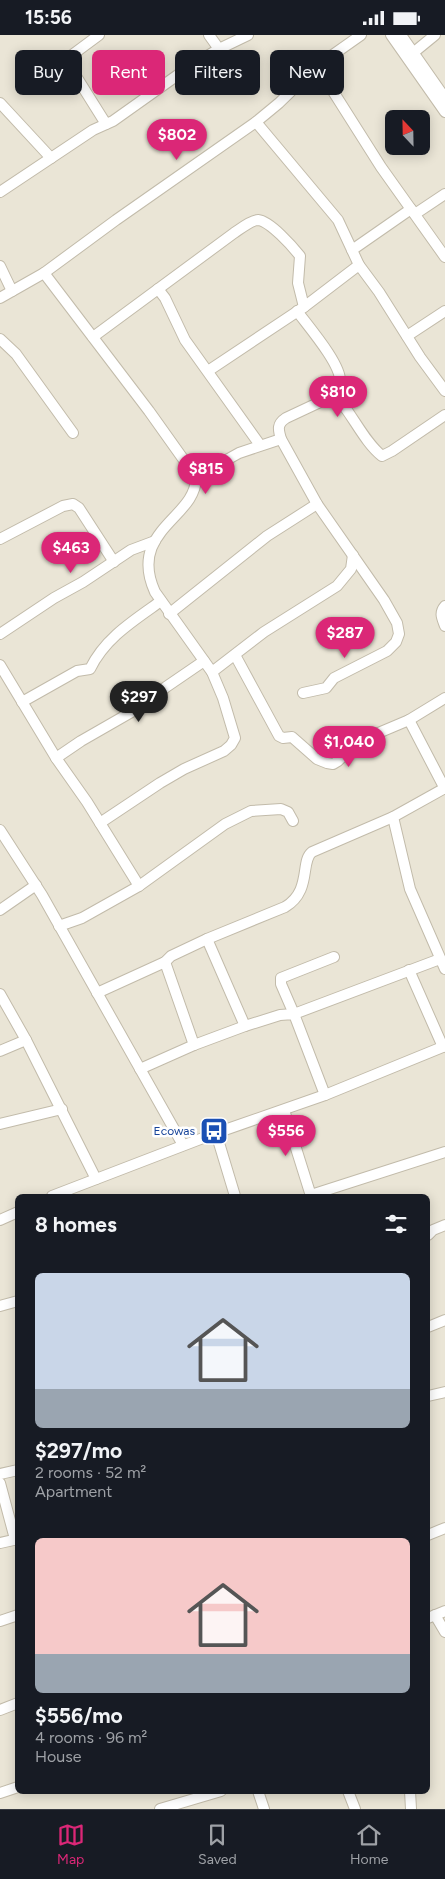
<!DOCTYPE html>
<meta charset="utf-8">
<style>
:root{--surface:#171b24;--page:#20242c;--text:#f1f3f6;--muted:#9ea1a6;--line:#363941;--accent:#db2777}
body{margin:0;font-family:Figtree,sans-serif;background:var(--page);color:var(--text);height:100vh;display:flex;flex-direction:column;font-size:19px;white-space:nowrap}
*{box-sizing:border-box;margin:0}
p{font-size:16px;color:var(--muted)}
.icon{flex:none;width:28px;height:28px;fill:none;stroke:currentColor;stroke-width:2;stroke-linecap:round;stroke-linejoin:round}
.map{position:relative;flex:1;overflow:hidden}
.details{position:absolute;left:15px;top:1159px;width:415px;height:600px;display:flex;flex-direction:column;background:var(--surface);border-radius:8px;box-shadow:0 2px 12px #0003}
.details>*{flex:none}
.guide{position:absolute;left:15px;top:15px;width:415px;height:45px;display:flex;gap:10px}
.needle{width:32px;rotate:338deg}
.buttons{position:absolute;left:385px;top:75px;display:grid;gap:10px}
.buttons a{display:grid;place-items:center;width:45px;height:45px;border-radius:8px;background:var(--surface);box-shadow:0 2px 12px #0003;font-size:25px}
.price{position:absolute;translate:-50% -42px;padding:0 11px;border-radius:18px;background:var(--accent);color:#fff;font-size:16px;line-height:32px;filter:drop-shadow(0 1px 2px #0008)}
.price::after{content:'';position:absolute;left:50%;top:30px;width:15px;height:11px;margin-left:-8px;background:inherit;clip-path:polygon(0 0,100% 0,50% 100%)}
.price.on{background:#222;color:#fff}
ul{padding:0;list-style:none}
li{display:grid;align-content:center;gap:10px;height:265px;padding:0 20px}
li span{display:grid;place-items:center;height:155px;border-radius:8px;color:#555}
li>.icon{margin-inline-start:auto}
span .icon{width:90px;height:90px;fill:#fffc;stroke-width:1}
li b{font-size:21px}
h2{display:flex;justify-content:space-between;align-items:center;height:60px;padding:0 20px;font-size:21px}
.chip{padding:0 18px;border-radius:8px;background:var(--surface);box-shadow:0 2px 12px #0003;font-size:18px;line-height:45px}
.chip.on{background:var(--accent);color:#fff}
.status{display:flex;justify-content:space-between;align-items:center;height:35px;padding:0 25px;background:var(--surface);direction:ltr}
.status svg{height:14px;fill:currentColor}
.tab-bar{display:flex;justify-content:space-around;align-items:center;height:70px;border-top:1px solid var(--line);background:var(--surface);font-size:14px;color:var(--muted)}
.tab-bar a{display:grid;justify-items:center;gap:2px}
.tab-bar .on{color:var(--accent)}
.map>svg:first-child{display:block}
.residential{fill:#eae5d6;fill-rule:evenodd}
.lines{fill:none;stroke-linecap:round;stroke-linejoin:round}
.minor-casing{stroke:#c2bbaa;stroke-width:12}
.minor{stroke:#fff;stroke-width:10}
.labels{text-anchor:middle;stroke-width:5;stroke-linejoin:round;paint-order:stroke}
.transit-label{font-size:12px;fill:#164399;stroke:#fff;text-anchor:end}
</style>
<div class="status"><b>15:56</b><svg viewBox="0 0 49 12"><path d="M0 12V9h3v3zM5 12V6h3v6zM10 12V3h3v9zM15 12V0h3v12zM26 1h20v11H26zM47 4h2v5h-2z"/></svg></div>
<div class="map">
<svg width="445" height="1774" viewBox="0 0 445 1774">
<rect width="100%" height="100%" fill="#f6f3e9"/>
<path class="residential" d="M 0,0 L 445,0 L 445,1774 L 0,1774 ZM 394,84 L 421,84 L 421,111 L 394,111 ZM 18,1161 L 428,1161 L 428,1756 L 18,1756 Z"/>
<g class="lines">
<defs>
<g id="minor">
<polyline points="99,0 72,20 69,25 74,38 106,89"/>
<polyline points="209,0 219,14"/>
<polyline points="391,0 445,77"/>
<polyline points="401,0 445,63"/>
<polyline points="413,18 435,0"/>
<polyline points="317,31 381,132 445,222"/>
<polyline points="0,68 51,123"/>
<polyline points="256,87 338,185 359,230 379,257 420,322 445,356"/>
<polyline points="0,157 93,95 113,86 189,32 219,14 248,0"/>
<polyline points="415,179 445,159"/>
<polyline points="352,215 411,174"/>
<polyline points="0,231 12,256"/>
<path d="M 44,238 L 149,376 L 196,442 C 197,483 127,495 155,557 L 212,637 L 223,663 L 235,703 L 231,710 L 224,716 L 184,734 L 160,748 L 100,788"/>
<polyline points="158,254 165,263 185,305 260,410"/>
<polyline points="0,263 44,238 116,185 256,87 279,68 317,31 361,0"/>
<path d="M 297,276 C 308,291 341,329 340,346 C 340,351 337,356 335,360"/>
<polyline points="407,301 445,276"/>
<path d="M 93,302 L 234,198 C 240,194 251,185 258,185 C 270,186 293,212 300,221 L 298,248 L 304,272"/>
<polyline points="0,304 16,319 73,398"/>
<polyline points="208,336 304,272 359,230"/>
<polyline points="196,442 239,418 281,404"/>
<polyline points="0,504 63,471 73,469 79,473 114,527"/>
<path d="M 445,571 C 439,578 442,583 445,591"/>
<polyline points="169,579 267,501 317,469"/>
<polyline points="0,599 54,563 83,547 131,515 155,506"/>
<polyline points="235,620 279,701 283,703 292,702 317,724 327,728 333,729 338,726 357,707 409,685 445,663"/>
<polyline points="0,630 56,723 87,767 139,851"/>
<polyline points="212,637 264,597 337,551 351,534 353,520"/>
<path d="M 303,658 L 326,653 L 334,643 L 387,616 L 396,607 L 399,599 L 397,588 L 384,565 L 317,469 L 281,404 C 278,394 277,389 286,383 L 335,360 C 352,378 364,407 382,421 L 392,416 L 445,380"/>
<path d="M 22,667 L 77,636 L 90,634 C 105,603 133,586 161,566"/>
<polyline points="409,685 445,754"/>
<polyline points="56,723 81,706 142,671 166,652 204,626"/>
<polyline points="393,782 410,854 445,934"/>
<polyline points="0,795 42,860 183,1110"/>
<polyline points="0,875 36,850"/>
<polyline points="59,891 82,883 139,851 225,789 251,776 281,774 288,777 293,786"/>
<polyline points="207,904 245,991"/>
<polyline points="334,922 281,943 281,949 294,979 440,924"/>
<polyline points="165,927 194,1010"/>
<polyline points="409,935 443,1012"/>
<path d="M 97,958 L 165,927 L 171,921 L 207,904 L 285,872 C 312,856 300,826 312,817 L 393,782 L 445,753"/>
<polyline points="0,959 26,1005 96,1144"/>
<polyline points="0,1016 26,1005"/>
<polyline points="140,1034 194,1010 245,991 280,980 294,979 325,1060"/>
<polyline points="284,1075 311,1161"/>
<polyline points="0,1089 62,1074"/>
<polyline points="216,1098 235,1161"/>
<polyline points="311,1160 445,1117"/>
<polyline points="52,1161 216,1098 325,1060 445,1011"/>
<polyline points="0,1185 18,1177"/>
<polyline points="428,1200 433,1195 445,1190"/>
<polyline points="0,1271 18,1266"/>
<polyline points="428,1292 445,1285"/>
<polyline points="428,1361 445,1357"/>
<polyline points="0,1439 18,1435"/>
<polyline points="0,1448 15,1504"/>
<polyline points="428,1500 445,1493"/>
<polyline points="0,1508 18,1504"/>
<polyline points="435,1580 445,1597"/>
<polyline points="428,1583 445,1576"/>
<polyline points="0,1586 18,1580"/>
<polyline points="0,1675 18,1668"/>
<polyline points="258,1756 264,1774"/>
<polyline points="348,1756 355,1774"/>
<polyline points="410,1756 411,1774"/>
<polyline points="0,1758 18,1752"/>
<polyline points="160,1774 221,1756"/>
</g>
</defs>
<use href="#minor" class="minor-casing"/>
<use href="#minor" class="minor"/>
</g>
<defs>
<symbol id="bus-square" viewBox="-11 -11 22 22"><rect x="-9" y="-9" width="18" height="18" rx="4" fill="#1a4fb4" stroke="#fff"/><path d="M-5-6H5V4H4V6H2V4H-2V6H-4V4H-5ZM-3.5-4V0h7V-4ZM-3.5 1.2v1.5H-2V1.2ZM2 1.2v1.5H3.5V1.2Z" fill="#fff"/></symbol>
</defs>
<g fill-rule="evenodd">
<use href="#bus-square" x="198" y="1080" width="32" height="32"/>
</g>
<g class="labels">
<g class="transit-label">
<text x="195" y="1100">Ecowas</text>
</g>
</g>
</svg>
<div class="buttons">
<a><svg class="needle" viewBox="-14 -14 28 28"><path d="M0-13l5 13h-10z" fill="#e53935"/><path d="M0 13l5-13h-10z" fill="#9ea1a6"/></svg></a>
</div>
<b class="price" style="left:177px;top:126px">$802</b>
<b class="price" style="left:338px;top:383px">$810</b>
<b class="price" style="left:206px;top:460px">$815</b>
<b class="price" style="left:71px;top:539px">$463</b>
<b class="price" style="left:345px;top:624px">$287</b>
<b class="price on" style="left:139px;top:688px">$297</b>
<b class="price" style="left:349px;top:733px">$1,040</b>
<b class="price" style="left:286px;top:1122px">$556</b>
<div class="guide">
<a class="chip">Buy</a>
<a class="chip on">Rent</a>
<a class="chip">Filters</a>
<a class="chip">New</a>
</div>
<section class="details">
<h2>8 homes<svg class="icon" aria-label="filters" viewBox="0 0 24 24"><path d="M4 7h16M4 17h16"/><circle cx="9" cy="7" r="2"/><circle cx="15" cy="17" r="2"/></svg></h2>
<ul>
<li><span style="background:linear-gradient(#c9d6e8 75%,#9aa5b1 0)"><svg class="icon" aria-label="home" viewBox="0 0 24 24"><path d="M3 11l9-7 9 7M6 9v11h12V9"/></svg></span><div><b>$297/mo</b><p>2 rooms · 52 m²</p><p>Apartment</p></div></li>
<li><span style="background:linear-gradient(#f6c9c9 75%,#9aa5b1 0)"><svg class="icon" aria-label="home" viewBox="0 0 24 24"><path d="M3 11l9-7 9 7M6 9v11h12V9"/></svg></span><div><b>$556/mo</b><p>4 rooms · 96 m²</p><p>House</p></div></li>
</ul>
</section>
</div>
<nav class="tab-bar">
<a class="on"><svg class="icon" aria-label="map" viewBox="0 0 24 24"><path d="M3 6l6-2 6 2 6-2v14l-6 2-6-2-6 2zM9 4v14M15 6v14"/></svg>Map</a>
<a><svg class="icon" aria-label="saved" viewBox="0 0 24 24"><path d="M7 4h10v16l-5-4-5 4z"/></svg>Saved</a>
<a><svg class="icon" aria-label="home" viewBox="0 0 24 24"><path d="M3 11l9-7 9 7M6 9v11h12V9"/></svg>Home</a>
</nav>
